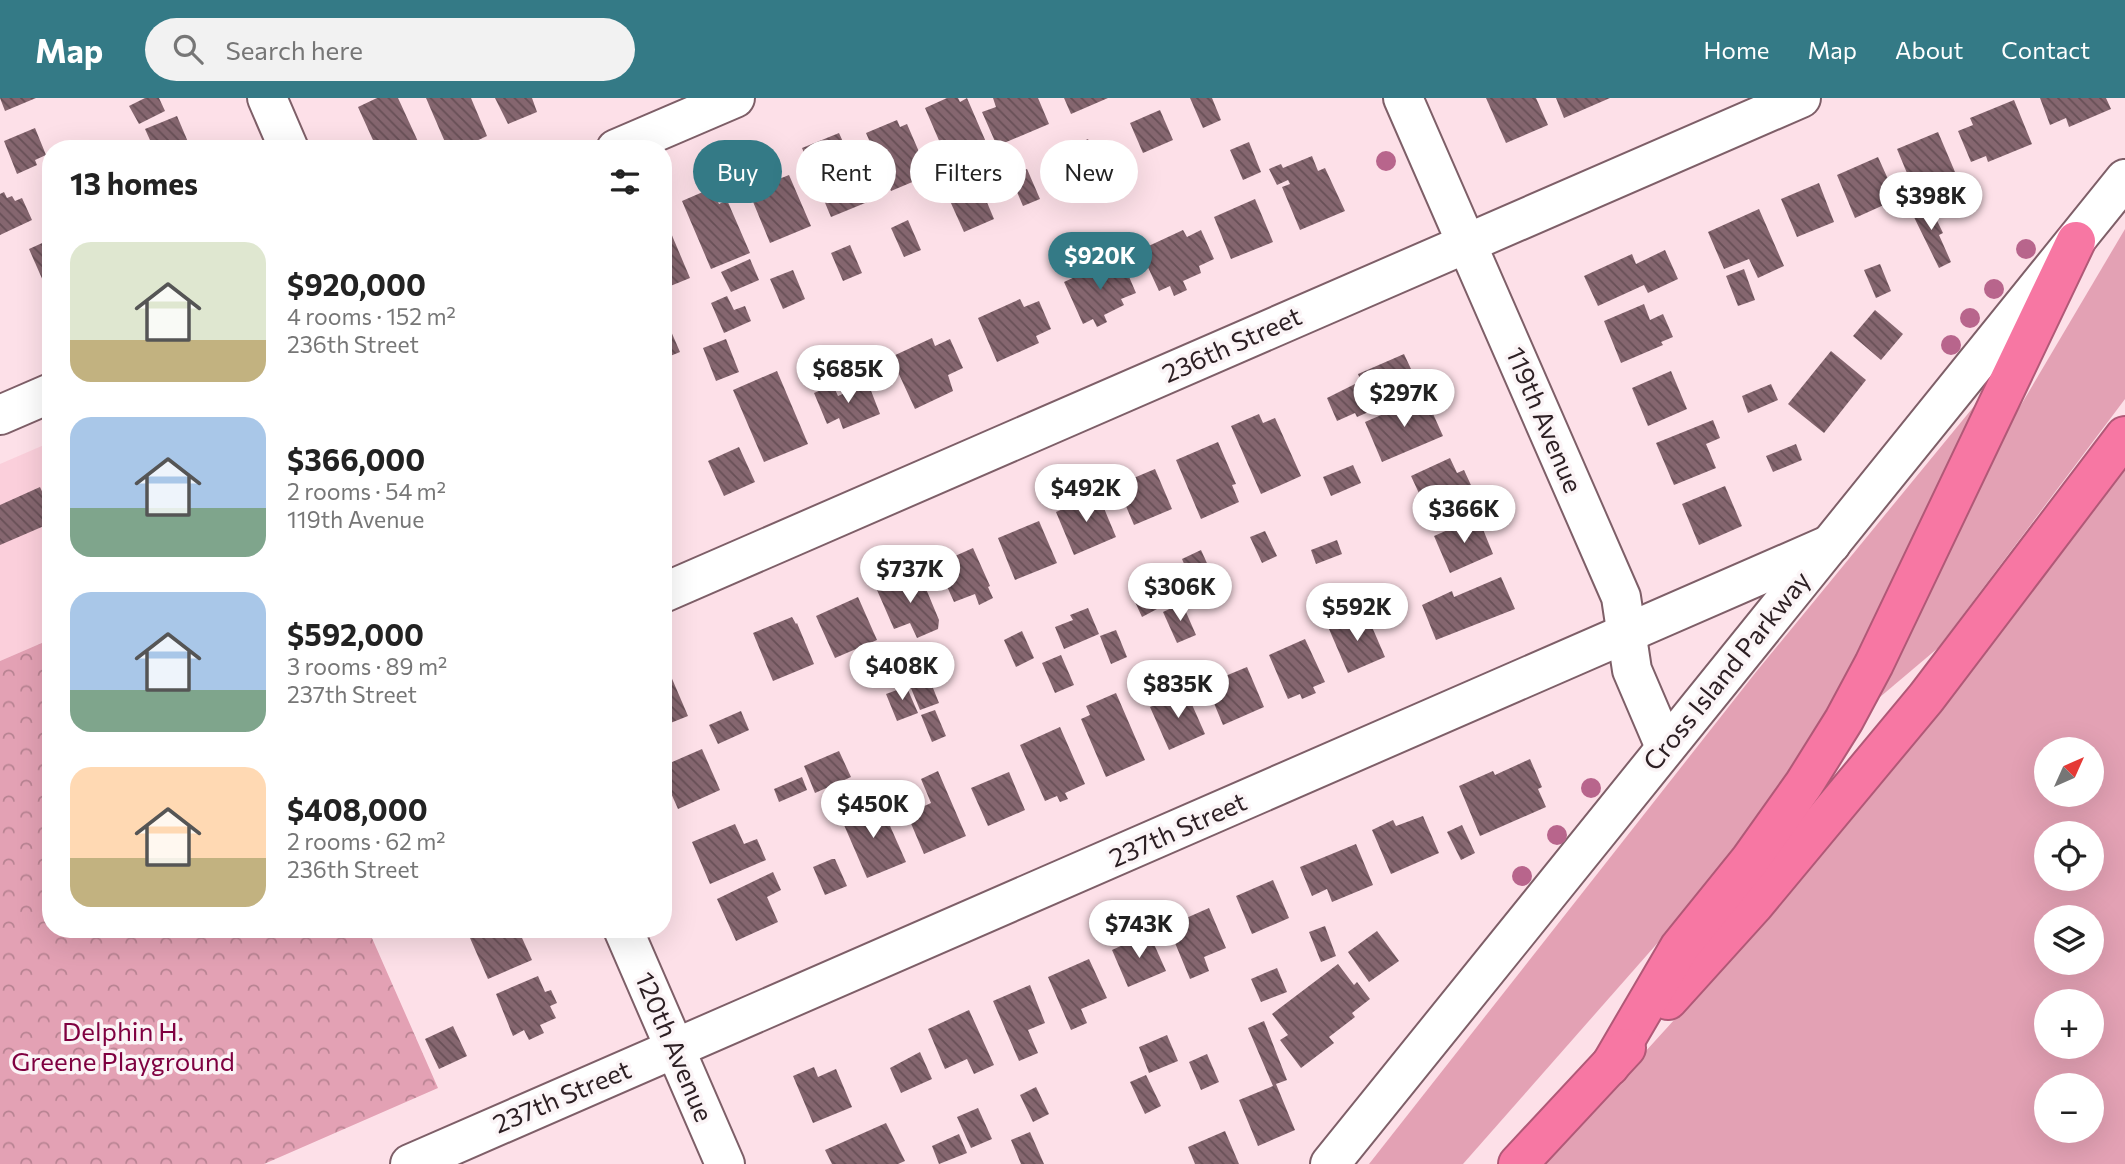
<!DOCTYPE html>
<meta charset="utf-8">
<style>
:root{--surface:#fff;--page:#f2f2f2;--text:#222;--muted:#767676;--accent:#347a86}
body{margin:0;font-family:Commissioner,sans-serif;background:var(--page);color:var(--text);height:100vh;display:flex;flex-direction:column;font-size:26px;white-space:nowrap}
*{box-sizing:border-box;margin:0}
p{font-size:23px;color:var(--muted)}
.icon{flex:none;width:38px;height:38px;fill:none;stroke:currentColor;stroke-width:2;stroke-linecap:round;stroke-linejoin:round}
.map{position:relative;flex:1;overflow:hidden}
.sheet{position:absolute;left:42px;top:42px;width:630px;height:798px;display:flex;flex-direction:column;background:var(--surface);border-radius:28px;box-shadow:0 7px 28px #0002}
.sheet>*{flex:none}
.top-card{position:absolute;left:693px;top:42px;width:665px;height:63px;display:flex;gap:14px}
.needle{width:46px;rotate:45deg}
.buttons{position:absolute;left:2034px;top:639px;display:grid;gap:14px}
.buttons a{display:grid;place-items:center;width:70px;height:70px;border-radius:50%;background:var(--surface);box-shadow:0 7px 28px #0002;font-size:35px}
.price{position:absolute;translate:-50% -60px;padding:0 16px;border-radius:24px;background:#fff;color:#222;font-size:23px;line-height:46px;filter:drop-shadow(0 2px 4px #0008)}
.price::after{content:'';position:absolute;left:50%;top:42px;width:21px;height:16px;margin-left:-10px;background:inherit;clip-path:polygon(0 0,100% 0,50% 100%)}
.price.on{background:var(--accent);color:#fff}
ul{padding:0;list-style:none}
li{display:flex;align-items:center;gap:21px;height:175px;padding:0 28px}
li span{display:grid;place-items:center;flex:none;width:196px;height:140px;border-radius:21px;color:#555}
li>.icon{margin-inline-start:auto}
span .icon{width:84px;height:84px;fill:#fffc;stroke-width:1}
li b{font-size:30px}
h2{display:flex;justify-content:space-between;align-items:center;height:84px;padding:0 28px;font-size:30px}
.pill{padding:0 24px;border-radius:32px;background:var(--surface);box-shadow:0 7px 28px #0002;font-size:24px;line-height:63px}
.pill.on{background:var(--accent);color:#fff}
header{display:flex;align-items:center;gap:42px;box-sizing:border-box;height:98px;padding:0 35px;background:var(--accent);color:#fff}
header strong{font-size:33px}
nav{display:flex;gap:38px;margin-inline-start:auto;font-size:24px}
.search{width:490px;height:63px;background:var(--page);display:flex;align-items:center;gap:18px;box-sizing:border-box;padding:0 24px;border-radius:38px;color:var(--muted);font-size:26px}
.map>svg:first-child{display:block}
.built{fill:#fbcfdb}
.grass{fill:#e3a1b4;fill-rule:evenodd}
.forest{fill:url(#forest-crowns)}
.building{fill:url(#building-back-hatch)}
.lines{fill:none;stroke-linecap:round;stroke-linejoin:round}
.minor-casing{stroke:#7e5f68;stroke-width:42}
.highway-casing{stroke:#b05977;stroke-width:42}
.minor{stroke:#fff;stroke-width:38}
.highway{stroke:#f777a3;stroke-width:38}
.tree{fill:#b8658c}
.labels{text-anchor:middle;stroke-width:7;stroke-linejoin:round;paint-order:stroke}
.street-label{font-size:26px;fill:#2d2024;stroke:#fbf4f6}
.park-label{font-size:26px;fill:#7f0040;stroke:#fbf4f6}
</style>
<header>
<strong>Map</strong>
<div class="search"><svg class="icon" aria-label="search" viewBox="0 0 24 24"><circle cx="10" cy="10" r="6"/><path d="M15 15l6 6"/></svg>Search here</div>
<nav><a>Home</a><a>Map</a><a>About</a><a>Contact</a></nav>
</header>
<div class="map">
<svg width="2125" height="1066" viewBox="0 0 2125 1066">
<defs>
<pattern id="forest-crowns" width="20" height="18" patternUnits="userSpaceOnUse" patternTransform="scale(1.75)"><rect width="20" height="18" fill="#e3a1b4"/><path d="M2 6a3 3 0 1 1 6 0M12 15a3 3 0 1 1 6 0" fill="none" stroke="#b88392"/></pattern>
<pattern id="building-back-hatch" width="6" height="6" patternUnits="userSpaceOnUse" patternTransform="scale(1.75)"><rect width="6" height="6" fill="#85666f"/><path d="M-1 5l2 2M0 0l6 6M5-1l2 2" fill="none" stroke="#674f56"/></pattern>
</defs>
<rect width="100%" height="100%" fill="#fde0e8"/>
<polygon class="built" points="51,344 51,541 0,563 0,366"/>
<g class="grass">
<polygon points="2125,131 2125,301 1938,550 1867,610 2005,334"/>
<polygon points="1980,301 1823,632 1706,790 1463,1066 1369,1066 1756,574"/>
<path d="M 2125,370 L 2125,1066 L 1543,1066 L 1756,832 ZM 2046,651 L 2091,651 L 2091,696 L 2046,696 ZM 2046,735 L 2091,735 L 2091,780 L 2046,780 ZM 2046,819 L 2091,819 L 2091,864 L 2046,864 ZM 2046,903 L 2091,903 L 2091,948 L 2046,948 ZM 2046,987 L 2091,987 L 2091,1032 L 2046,1032 Z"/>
</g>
<polygon class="forest" points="51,541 51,831 368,831 438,990 264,1066 0,1066 0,563"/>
<g class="building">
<polygon points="0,0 36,0 5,13"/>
<polygon points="145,0 159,0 165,13 139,26 129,8"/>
<polygon points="377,0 398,0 421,50 377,51 358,9"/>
<polygon points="426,0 471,0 487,38 459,51 448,51"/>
<polygon points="495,0 532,0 537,14 508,26"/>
<polygon points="947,0 958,0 960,4 967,0 989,51 950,68 925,10"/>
<polygon points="993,0 1038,0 1049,26 997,48 982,14 996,9"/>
<polygon points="1064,0 1108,0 1071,16"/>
<polygon points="1190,0 1212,0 1221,22 1203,30"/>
<polygon points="1486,0 1536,0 1548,27 1506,45"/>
<polygon points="1556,0 1610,0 1564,20"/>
<polygon points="2040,0 2106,0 2111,11 2069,29 2066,20 2050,27"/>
<polygon points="2014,2 2032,46 1988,64 1986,58 1971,64 1958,33 1973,27 1970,20"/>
<polygon points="1160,12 1173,42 1143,55 1130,25"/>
<polygon points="177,18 191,51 154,51 145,31"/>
<polygon points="897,22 900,29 907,26 929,77 891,93 866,35"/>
<polygon points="35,30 46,57 35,62 37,67 17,76 4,43"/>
<polygon points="1938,34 1955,74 1914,92 1897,51"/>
<polygon points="839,35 870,103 831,119 802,50"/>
<polygon points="1088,41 1102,74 1083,82 1070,49"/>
<polygon points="1249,44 1261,74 1243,82 1230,52"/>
<polygon points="1312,58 1318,73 1325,70 1345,113 1300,132 1282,89 1290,86 1288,82 1277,87 1269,71 1281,66 1283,70"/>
<polygon points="1878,59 1897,101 1855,120 1837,77"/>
<polygon points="772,64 779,81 789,77 811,128 770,145 742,77"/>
<polygon points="1027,71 1040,101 1023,108 1010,78"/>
<polygon points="1819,85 1834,124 1797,139 1781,101"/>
<polygon points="712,90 719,106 727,102 750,155 711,171 682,103"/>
<polygon points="981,90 994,121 964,134 950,103"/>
<polygon points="4,94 7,100 12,98 15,103 22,100 32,122 0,137 0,96"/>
<polygon points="1255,101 1273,144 1231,161 1214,119"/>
<polygon points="1927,102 1943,135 1939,137 1951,164 1939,170 1910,111"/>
<polygon points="1759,111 1784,168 1758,180 1749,161 1724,171 1708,134"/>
<polygon points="908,122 921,152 904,159 891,130"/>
<polygon points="668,128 690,180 663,191 663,130"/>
<polygon points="1183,132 1187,139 1201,132 1214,161 1199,168 1201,175 1183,183 1187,192 1174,198 1170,188 1159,193 1140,152"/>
<polygon points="51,141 51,201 29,151"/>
<polygon points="850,147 862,175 843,183 831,155"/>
<polygon points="1665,152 1678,181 1648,195 1644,187 1598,208 1584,178 1632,156 1636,166"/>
<polygon points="750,161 759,182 731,194 721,174"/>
<polygon points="1105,165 1108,170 1118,166 1124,167 1136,195 1121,201 1124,207 1104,217 1107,224 1097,229 1093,221 1083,226 1064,184"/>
<polygon points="1880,166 1891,193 1876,200 1864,172"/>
<polygon points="1744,171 1755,202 1738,208 1726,178"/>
<polygon points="793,172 805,201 783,211 770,181"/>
<polygon points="727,198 734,212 745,208 751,223 724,235 711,205"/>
<polygon points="1020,201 1024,209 1039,203 1051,231 1036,238 1039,245 997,264 978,220"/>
<polygon points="1644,206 1650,222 1663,216 1673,239 1661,244 1663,247 1621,265 1604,223"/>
<polygon points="1875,212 1903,236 1881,262 1853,238"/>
<polygon points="667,224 680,254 663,261 663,226"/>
<polygon points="932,240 935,248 950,241 963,270 948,277 953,293 915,311 891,259"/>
<polygon points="726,241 739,274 716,283 703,250"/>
<polygon points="1831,253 1866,282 1824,335 1788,306"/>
<polygon points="1404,256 1418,286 1371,307 1373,312 1357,319 1355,315 1337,323 1327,300 1361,283 1358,276"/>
<polygon points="777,273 808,346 764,364 733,292"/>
<polygon points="1671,273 1687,311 1648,328 1632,290"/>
<polygon points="868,285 880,316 843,331 839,320 827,326 814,295 833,287 838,298"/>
<polygon points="1771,286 1778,302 1748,315 1742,298"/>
<polygon points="1425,298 1443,338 1382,364 1365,324"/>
<polygon points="1259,316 1263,325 1275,320 1301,378 1261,396 1231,328"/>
<polygon points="1713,322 1720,340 1706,346 1716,370 1674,387 1656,345"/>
<polygon points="1218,344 1236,386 1232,387 1239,404 1201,421 1176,362"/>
<polygon points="1796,346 1802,362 1773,374 1766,358"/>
<polygon points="739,349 755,384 724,398 708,363"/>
<polygon points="1450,360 1457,375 1464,372 1476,398 1430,419 1411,378"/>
<polygon points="1353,367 1361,385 1331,398 1323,379"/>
<polygon points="1155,371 1172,411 1134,427 1117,387"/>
<polygon points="1725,388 1742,428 1699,447 1682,406"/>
<polygon points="40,389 51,413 51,425 0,447 0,407"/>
<polygon points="1098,396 1116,439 1074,457 1056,414"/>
<polygon points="1478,419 1493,456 1450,475 1434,438"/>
<polygon points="1039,423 1057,465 1015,482 998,440"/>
<polygon points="1265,433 1277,458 1262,465 1250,439"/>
<polygon points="1337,442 1342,456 1316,466 1311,452"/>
<polygon points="973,450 990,488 988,489 993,500 979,507 975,496 954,504 937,466"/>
<polygon points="1201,452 1215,483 1195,492 1182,461"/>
<polygon points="919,474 939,522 938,531 917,540 910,525 894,531 877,492"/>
<polygon points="1501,479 1515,511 1436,542 1422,507 1452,493 1454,499"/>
<polygon points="1145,485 1157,511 1142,519 1130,493"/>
<polygon points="1399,493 1407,509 1380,521 1373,505"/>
<polygon points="858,499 877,542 835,560 816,518"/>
<polygon points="1182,505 1196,537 1177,545 1163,514"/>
<polygon points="1088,510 1099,536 1064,551 1055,529 1073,522 1070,517"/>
<polygon points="1366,515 1385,559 1348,575 1329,531"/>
<polygon points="792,519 796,526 797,525 814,566 773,583 753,535"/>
<polygon points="1116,532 1127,559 1111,566 1100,538"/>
<polygon points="1022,533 1034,560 1016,569 1004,542"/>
<polygon points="1305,541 1325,584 1313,589 1316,595 1302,601 1300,596 1288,601 1269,557"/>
<polygon points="1061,557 1074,587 1055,595 1042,565"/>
<polygon points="1247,569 1264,609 1223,627 1206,586"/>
<polygon points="927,575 939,605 920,612 908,583"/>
<polygon points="670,576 688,618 663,628 663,579"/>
<polygon points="904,583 918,615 897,623 886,596 897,592 895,587"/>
<polygon points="1186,593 1205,636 1169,652 1150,609"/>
<polygon points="1116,595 1145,662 1106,679 1081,621 1090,617 1086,608"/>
<polygon points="935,612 946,638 932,644 921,617"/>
<polygon points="741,613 749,632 718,646 709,627"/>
<polygon points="1060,629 1085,686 1065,695 1068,701 1060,704 1057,698 1045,703 1020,647"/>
<polygon points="702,651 720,692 678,711 663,677 663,668"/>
<polygon points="839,653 851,679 815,695 804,668"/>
<polygon points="1530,661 1542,689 1538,691 1546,709 1480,738 1459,688 1493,673 1495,677"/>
<polygon points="938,673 966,738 924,756 907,716 931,705 921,681"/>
<polygon points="1009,674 1025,712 988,728 971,690"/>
<polygon points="802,679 807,692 779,704 774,691"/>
<polygon points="879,703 906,764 867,780 841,720"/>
<polygon points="1423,718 1439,755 1391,776 1372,732 1393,722 1396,728"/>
<polygon points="735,726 744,746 757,741 766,762 710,786 692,744"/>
<polygon points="1462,727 1475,755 1461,762 1447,734"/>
<polygon points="1356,746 1373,787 1332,804 1327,791 1312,798 1300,769"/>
<polygon points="832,761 835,761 847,788 825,797 813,769"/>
<polygon points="773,774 781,792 767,799 778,824 736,843 717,801"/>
<polygon points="1273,782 1289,820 1252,836 1236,798"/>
<polygon points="1209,810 1226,850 1204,859 1209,873 1190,881 1168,828"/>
<polygon points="1325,828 1336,858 1321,864 1309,834"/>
<polygon points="489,831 518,831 532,862 488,881 470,840"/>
<polygon points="1377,833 1399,863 1369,884 1348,854"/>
<polygon points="1149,835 1166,873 1128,889 1112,852"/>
<polygon points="1089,861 1107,900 1081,911 1087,925 1071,932 1048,879"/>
<polygon points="1338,866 1354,887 1357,884 1370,901 1352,915 1355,919 1329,939 1334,945 1301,970 1280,942 1288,937 1272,916"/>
<polygon points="1277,870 1287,894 1261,904 1251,881"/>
<polygon points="538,878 545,894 551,892 557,905 550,908 556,920 540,927 544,935 529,942 524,932 513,938 496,896"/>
<polygon points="1030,887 1045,925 1028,932 1038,955 1019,963 993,903"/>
<polygon points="969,912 994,967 974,976 967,961 945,971 928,931"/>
<polygon points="1264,923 1287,982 1276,986 1295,1032 1258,1048 1239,1002 1273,988 1248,930"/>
<polygon points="453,928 467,958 439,971 425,941"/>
<polygon points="1167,937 1178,963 1149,975 1139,949"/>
<polygon points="920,954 932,981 901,995 890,970"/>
<polygon points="1207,956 1219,984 1201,992 1189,964"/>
<polygon points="814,969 818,979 836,971 852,1009 813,1025 793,978"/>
<polygon points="1146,977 1161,1008 1145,1016 1130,984"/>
<polygon points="1036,989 1049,1016 1033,1024 1020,997"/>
<polygon points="978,1010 992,1041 971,1050 957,1019"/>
<polygon points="886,1025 905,1063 898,1066 832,1066 825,1052"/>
<polygon points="1225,1033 1239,1066 1195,1066 1188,1049"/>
<polygon points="1030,1034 1044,1066 1021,1066 1011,1042"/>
<polygon points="959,1036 967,1055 939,1066 932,1048"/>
</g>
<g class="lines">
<defs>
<g id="minor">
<polyline points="267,0 289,51"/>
<polyline points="1403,0 1621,499 1632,572 1665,649"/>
<polyline points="616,51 735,0"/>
<polyline points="0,317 51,295"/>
<polyline points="663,495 1801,0"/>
<polyline points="623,831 725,1066"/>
<polyline points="410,1066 1831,446"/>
<polyline points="1330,1066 2125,81"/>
</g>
<g id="highway">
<polyline points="1668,902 1753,808 1926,600 2125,338"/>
<polyline points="1610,968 1679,850 1750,762 1804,686 1844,622 1874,566 2076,143"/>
<polyline points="1518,1066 1626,950"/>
</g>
</defs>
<use href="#minor" class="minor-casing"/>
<use href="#highway" class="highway-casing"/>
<use href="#minor" class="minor"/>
<use href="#highway" class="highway"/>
</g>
<g class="tree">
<circle cx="1386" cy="63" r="10"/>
<circle cx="2026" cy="151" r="10"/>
<circle cx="1994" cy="191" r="10"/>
<circle cx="1970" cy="220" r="10"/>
<circle cx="1951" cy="247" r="10"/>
<circle cx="1591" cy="690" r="10"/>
<circle cx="1557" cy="737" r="10"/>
<circle cx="1522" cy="778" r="10"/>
</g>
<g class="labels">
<g class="street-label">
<text transform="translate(1232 247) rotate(-24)" y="9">236th Street</text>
<text transform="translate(1544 322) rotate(67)" y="9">119th Avenue</text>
<text transform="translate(1727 573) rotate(-51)" y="9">Cross Island Parkway</text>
<text transform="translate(1178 732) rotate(-24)" y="9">237th Street</text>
<text transform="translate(674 949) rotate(67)" y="9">120th Avenue</text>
<text transform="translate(562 999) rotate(-23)" y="9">237th Street</text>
</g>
<g class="park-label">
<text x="123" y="943">Delphin H.<tspan x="123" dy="30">Greene Playground</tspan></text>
</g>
</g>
</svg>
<div class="buttons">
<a><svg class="needle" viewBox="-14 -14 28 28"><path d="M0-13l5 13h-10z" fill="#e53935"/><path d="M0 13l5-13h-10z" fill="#767676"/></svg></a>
<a><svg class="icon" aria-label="locate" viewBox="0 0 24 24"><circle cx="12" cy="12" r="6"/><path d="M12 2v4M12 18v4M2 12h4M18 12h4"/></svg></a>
<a><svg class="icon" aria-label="layers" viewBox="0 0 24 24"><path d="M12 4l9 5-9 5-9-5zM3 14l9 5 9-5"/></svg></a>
<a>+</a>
<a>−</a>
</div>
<b class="price" style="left:1931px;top:134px">$398K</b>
<b class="price on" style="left:1100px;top:194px">$920K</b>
<b class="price" style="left:848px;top:307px">$685K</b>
<b class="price" style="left:1404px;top:331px">$297K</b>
<b class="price" style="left:1086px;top:426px">$492K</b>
<b class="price" style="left:1464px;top:447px">$366K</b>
<b class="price" style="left:910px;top:507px">$737K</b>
<b class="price" style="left:1180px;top:525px">$306K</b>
<b class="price" style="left:1357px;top:545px">$592K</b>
<b class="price" style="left:902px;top:604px">$408K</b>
<b class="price" style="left:1178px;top:622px">$835K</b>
<b class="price" style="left:873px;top:742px">$450K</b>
<b class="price" style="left:1139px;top:862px">$743K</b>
<div class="top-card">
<a class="pill on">Buy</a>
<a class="pill">Rent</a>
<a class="pill">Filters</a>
<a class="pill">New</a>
</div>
<section class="sheet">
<h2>13 homes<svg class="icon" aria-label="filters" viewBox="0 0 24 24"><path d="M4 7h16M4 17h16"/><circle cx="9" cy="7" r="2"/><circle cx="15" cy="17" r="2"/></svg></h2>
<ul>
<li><span style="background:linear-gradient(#dfe7d0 70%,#c2b280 0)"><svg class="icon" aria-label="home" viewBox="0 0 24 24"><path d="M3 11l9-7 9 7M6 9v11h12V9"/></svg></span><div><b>$920,000</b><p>4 rooms · 152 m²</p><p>236th Street</p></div></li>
<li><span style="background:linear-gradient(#a9c7e8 65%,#7fa58c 0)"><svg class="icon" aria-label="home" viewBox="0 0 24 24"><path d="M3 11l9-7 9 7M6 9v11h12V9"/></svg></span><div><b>$366,000</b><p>2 rooms · 54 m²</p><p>119th Avenue</p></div></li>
<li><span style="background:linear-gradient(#a9c7e8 70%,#7fa58c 0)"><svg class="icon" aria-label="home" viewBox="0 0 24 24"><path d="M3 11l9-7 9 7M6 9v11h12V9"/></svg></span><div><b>$592,000</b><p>3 rooms · 89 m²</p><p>237th Street</p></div></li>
<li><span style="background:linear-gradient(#ffd9b3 65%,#c2b280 0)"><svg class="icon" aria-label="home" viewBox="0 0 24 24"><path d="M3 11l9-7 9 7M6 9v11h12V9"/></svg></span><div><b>$408,000</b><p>2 rooms · 62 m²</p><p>236th Street</p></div></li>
</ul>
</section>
</div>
